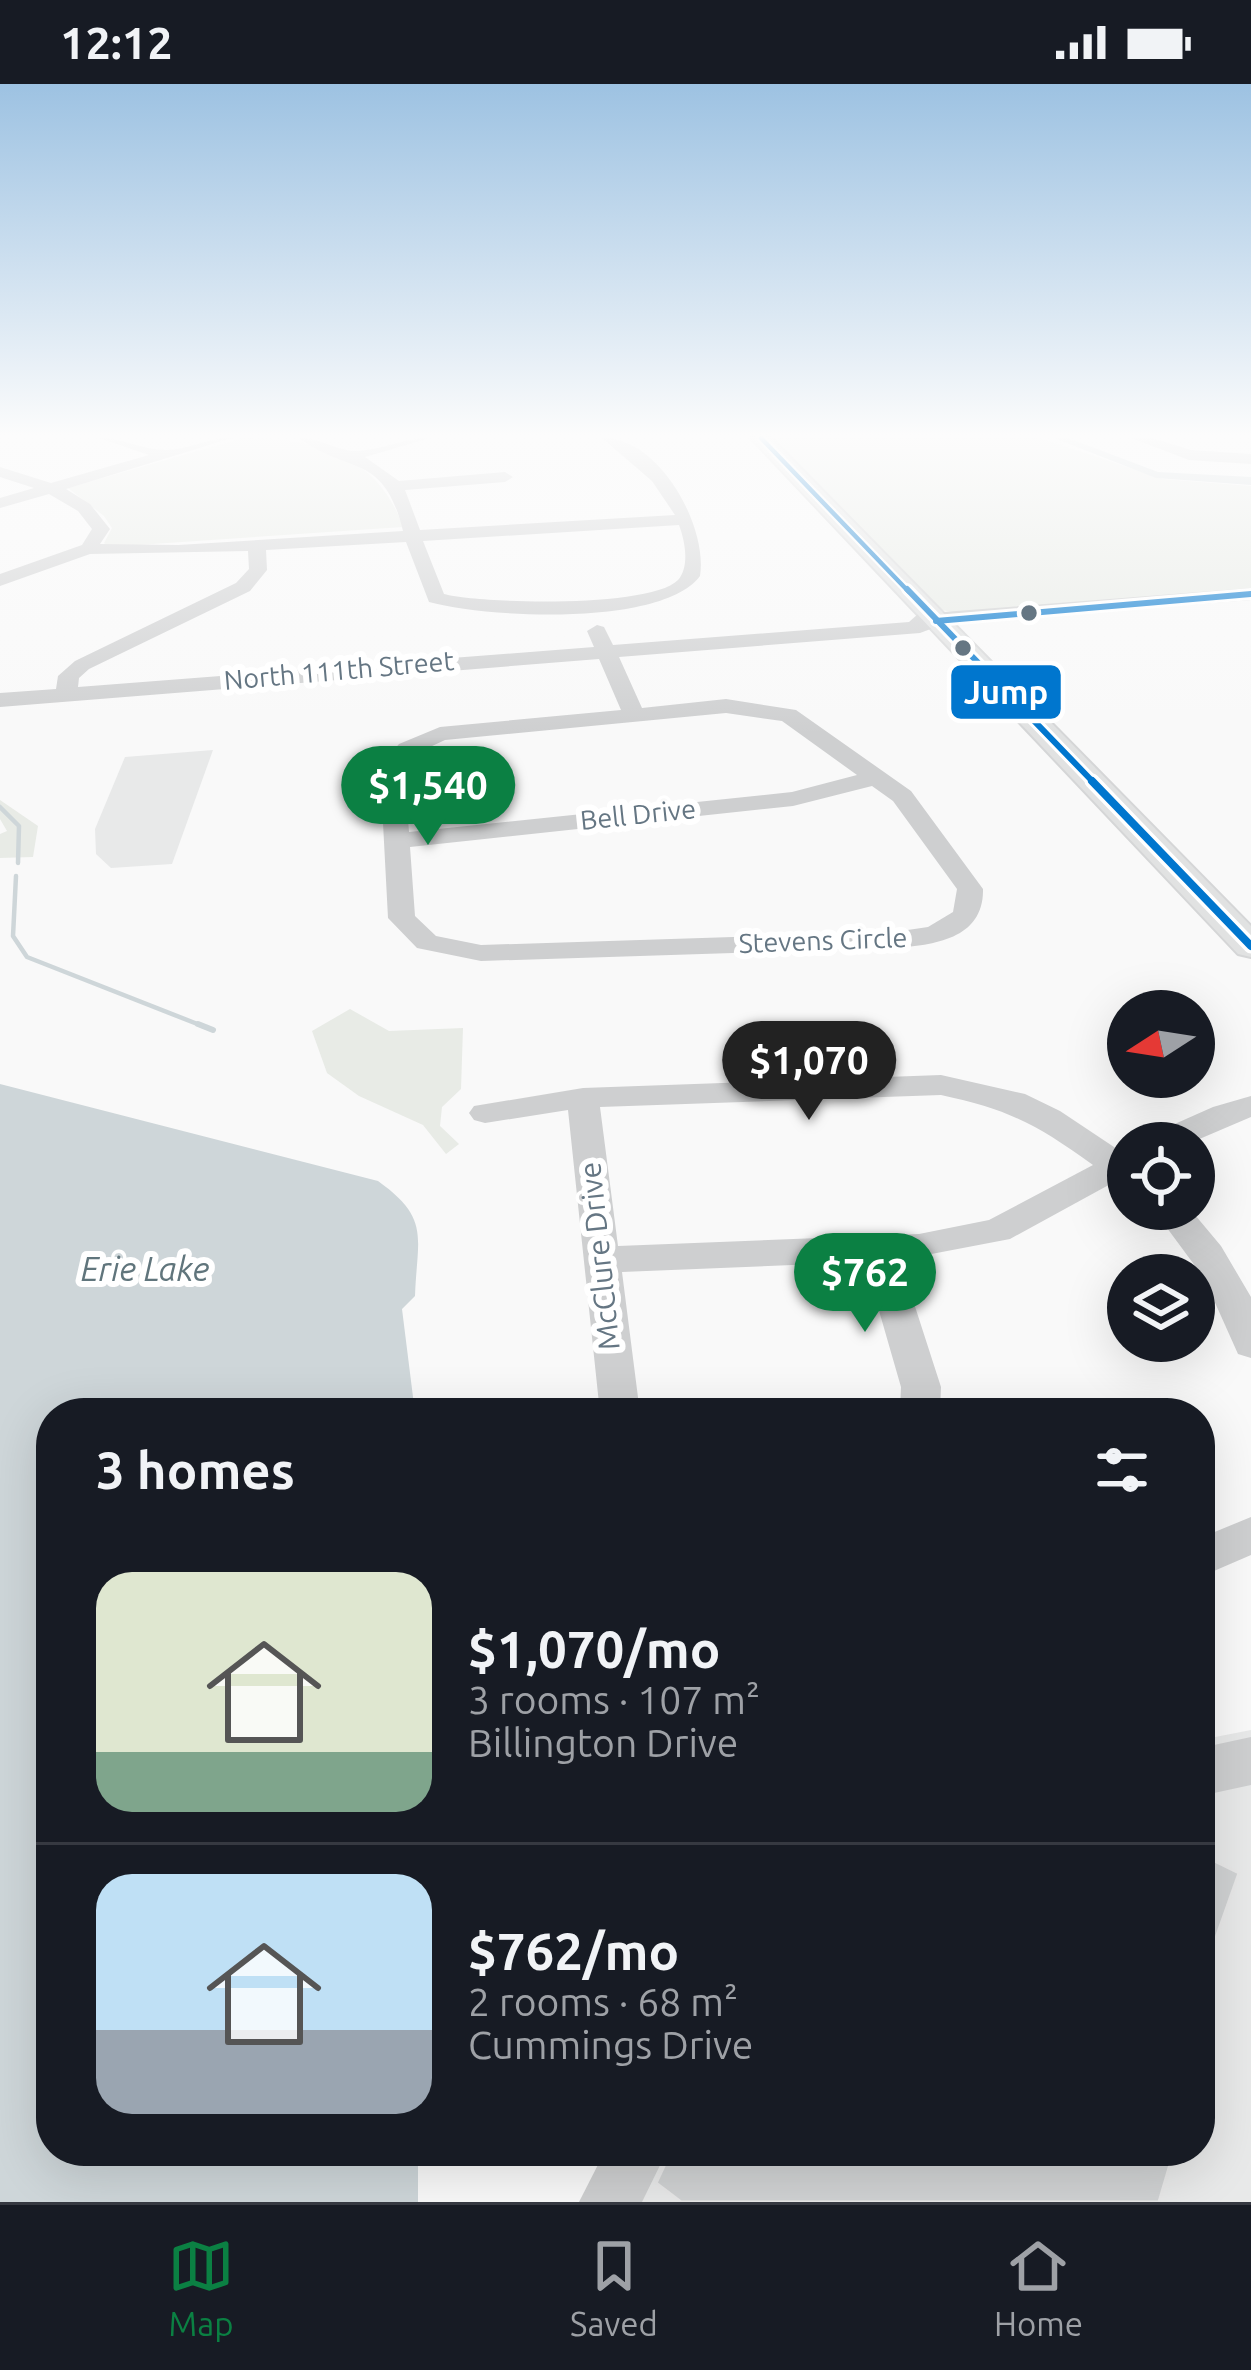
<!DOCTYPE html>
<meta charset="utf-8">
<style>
:root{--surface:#171b24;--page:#20242c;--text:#f1f3f6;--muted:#9ea1a6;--line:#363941;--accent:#0b8043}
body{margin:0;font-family:Ubuntu,sans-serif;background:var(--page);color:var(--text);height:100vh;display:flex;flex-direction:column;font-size:45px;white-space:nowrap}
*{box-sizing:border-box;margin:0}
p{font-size:39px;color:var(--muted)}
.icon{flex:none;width:66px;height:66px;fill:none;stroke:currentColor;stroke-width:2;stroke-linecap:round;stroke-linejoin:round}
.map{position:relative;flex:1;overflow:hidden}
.sheet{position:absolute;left:36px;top:1314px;width:1179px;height:768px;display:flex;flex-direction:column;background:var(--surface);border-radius:48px;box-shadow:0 12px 48px #0002}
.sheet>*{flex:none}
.needle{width:78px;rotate:258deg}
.controls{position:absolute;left:1107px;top:906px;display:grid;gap:24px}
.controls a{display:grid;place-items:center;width:108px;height:108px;border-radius:50%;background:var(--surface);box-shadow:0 12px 48px #0002;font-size:60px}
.price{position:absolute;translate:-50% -102px;padding:0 27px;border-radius:42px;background:var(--accent);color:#fff;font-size:39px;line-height:78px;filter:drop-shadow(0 3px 6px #0008)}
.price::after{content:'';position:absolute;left:50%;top:72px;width:36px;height:27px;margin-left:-18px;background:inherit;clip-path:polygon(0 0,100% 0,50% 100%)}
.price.on{background:#222;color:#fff}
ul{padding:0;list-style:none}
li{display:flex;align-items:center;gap:36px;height:300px;padding:0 60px}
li+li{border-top:3px solid var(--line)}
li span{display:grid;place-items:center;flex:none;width:336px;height:240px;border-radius:36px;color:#555}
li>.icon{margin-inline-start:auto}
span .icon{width:144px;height:144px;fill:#fffc;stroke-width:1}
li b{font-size:51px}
h2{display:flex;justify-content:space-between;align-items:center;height:144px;padding:0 60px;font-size:51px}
.status{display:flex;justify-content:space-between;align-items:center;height:84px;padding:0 60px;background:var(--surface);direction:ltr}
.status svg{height:33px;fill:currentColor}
.menu{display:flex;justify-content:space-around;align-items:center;height:168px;border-top:3px solid var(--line);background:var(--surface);font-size:33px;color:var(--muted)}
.menu a{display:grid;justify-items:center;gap:6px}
.menu .on{color:var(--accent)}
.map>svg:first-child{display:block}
.built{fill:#e8e9e9}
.green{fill:#e8ebe6}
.water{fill:#ced6d9}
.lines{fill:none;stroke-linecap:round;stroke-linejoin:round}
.stream-far1{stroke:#ced6d9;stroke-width:4.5}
.stream{stroke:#ced6d9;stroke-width:6}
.canal{fill:#ced6d9;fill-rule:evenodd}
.building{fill:#d0d2d3;stroke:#e8e8e8;stroke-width:3}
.major-casing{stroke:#d5d6d7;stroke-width:4}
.minor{fill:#cecfd0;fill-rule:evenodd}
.major{fill:#e1e2e2;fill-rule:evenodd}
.bus-1-far2-casing{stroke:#fff;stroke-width:9}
.bus-1-far1-casing{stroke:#fff;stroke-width:12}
.bus-1-casing{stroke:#fff;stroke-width:15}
.bus-1-far2{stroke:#0076ce;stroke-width:4.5}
.bus-1-far1{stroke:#0076ce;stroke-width:6}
.bus-1{stroke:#0076ce;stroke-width:8}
.bus-dot{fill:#657683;stroke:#fff;stroke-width:4.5}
.labels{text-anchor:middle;stroke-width:12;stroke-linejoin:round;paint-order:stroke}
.far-street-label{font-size:27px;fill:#657683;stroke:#fff}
.street-label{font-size:30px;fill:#657683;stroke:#fff}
.water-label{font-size:33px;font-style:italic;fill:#60757c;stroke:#fff}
.line-badge{stroke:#fff;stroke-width:4.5}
.badge-label{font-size:33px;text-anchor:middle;font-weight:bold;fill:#fff}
</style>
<div class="status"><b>12:12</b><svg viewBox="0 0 49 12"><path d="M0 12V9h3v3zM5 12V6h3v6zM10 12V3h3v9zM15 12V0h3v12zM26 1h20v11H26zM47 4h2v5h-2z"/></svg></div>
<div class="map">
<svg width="1251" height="2118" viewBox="0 0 1251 2118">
<rect width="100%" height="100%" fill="#f9f9f9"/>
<g class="built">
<polygon points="213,666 172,780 111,784 96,770 95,745 125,673"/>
<polygon points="1251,1646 1251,2118 585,2118 604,2067 1200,2067 1200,1656"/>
</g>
<g class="green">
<path d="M 243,354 C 314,354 378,370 403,443 L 108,463 L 104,459 L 112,444 L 104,432 L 68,404 Z"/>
<polygon points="770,354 1040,354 1163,395 1251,402 1251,505 965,530 941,526"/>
<polygon points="0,716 38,742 33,773 0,774 0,750 7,747 0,735"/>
<polygon points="350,925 389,947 463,944 461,1005 442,1023 440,1042 459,1060 446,1070 423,1041 359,1012 327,989 312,947"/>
</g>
<path class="water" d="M 0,1000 L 378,1097 C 431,1135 417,1153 415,1212 L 402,1225 L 415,1329 L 51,1329 L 51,2067 L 418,2067 L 418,2118 L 0,2118 Z"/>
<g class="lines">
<g class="stream-far1">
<polyline points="0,723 19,742 18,779"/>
<polyline points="16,792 13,852 27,873 205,943"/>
</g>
<polyline class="stream" points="198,940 213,946"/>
<polygon class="canal" points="1054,354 1068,354 1158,388 1251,393 1251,401 1156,394"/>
</g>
<g class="building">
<polygon points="1200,1770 1239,1789 1205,1885 1200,1885"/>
<polygon points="671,2067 1174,2067 1159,2118 681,2118 656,2099"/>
</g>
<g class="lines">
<defs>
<polygon id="major" points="751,354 771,354 1251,842 1251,873 1238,870"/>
</defs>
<use href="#major" class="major-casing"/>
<g class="minor">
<path d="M 99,354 C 122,354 143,366 166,366 C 188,366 209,353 232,354 L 66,405 L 90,420 L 110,445 L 100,460 L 178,461 L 403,447 C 384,368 349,391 299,354 C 319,354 336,366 354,367 C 379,367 404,354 430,354 L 365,373 L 399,397 L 505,388 L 513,393 L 505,398 L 405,406 L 420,446 L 675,431 L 652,397 L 602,354 C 658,352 708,441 700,492 C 662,543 487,534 429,518 L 406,458 L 266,466 L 267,486 L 250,507 L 89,585 L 79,594 L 78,603 L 594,563 L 587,547 L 597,541 L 604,543 L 613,561 L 909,538 L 918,530 L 1251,504 L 1251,516 L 944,540 L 920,549 L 619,573 L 642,624 L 726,615 L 796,626 L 911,707 L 983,805 C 984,855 934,861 894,864 L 481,877 L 417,864 L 388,834 L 380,682 L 399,660 L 440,643 L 621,626 L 599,575 L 0,623 L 0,609 L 56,605 L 58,592 L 75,577 L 236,499 L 249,485 L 248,467 L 90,470 L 0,502 L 0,490 L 82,461 L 92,445 L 78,427 L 49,410 L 0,424 L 0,414 L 34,404 L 0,393 L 0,383 L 51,399 L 149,371 ZM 679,441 C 685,457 690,482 678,496 C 651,524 482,520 444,510 L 423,457 ZM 726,629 L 782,637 L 857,691 L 792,708 L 409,748 L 404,683 L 415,670 L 445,656 ZM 872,702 L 893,717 L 957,805 L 953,828 L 928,843 L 894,848 L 481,861 L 436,852 L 415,832 L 410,763 L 793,722 Z"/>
<polygon points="1131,354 1152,354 1191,366 1251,370 1251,380 1189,376"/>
<path d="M 941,991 L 1025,1010 L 1060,1027 L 1120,1067 L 1128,1065 L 1128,1100 L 1116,1097 L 1010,1155 L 900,1176 L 941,1303 L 940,1329 L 900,1329 L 901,1303 L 865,1178 L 622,1188 L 640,1329 L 600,1329 L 568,1026 L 485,1039 L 474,1036 L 469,1029 L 474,1022 L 583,1004 ZM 941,1011 C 1010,1026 1036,1040 1093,1081 L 989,1136 L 919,1150 L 618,1162 L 600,1023 Z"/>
<polygon points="1251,1012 1251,1033 1190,1059 1146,1059 1150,1051 1213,1023"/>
<polygon points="1153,1125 1190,1125 1221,1162 1251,1213 1251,1274 1238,1270 1204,1194"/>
<polygon points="1251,1433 1251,1471 1200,1493 1200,1454"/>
<polygon points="1251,1653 1251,1701 1200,1712 1200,1664"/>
<polygon points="605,2067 667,2067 642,2118 579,2118"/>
</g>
<use href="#major" class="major"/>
<defs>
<polyline id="bus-1-far2" points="761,354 909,508"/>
<g id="bus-1-far1">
<polyline points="907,505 1095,700"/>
<polyline points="936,537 1251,510"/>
</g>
<polyline id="bus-1" points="1092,697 1251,862"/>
</defs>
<use href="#bus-1-far2" class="bus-1-far2-casing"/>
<use href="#bus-1-far1" class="bus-1-far1-casing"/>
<use href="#bus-1" class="bus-1-casing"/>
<use href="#bus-1-far2" class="bus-1-far2"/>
<use href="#bus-1-far1" class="bus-1-far1"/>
<use href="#bus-1" class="bus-1"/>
</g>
<linearGradient id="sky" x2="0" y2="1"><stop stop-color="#9dc2e2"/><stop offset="0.54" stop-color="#fcfcfc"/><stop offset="1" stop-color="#fcfcfc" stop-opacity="0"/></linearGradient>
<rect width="1251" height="650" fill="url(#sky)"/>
<g class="bus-dot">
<circle cx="1029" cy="529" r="10"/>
<circle cx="963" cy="564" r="10"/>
</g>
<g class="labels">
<g class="far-street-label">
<text transform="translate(339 587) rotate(-5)" y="9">North 111th Street</text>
<text transform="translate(638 731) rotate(-6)" y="9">Bell Drive</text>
<text transform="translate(823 857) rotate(-2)" y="9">Stevens Circle</text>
</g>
<g class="street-label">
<text transform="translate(600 1172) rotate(-96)" y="10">McClure Drive</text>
</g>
<g class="water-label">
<text x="145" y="1197">Erie Lake</text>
</g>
</g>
<rect class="line-badge" x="949" y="579" width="114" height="58" rx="12" fill="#0076ce"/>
<g class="badge-label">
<text x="1006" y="620">Jump</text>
</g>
</svg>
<div class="controls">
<a><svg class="needle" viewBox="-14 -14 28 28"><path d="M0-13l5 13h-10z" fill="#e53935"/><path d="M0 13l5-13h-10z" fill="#9ea1a6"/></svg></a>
<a><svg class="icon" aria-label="locate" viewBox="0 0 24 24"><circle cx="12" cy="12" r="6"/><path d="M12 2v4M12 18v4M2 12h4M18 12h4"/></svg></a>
<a><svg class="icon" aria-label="layers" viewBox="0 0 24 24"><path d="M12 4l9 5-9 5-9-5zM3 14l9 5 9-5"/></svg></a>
</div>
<b class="price" style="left:428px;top:764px">$1,540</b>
<b class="price on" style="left:809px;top:1039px">$1,070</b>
<b class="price" style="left:865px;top:1251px">$762</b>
<section class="sheet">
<h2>3 homes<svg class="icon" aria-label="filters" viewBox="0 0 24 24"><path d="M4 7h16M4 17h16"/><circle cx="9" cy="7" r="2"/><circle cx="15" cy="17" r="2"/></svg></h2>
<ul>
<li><span style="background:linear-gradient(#dfe7d0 75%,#7fa58c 0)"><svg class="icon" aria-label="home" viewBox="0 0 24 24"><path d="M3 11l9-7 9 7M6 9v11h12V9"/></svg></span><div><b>$1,070/mo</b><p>3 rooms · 107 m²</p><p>Billington Drive</p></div></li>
<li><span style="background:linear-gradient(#bfe0f5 65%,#9aa5b1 0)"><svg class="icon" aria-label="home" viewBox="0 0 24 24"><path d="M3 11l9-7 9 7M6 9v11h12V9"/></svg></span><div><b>$762/mo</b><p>2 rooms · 68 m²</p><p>Cummings Drive</p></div></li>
</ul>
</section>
</div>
<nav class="menu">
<a class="on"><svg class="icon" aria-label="map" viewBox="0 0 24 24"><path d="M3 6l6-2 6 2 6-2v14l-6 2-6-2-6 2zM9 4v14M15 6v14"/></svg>Map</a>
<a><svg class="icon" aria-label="saved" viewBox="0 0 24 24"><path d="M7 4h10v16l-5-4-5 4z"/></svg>Saved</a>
<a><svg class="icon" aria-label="home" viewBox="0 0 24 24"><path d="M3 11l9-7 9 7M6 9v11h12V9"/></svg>Home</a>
</nav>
